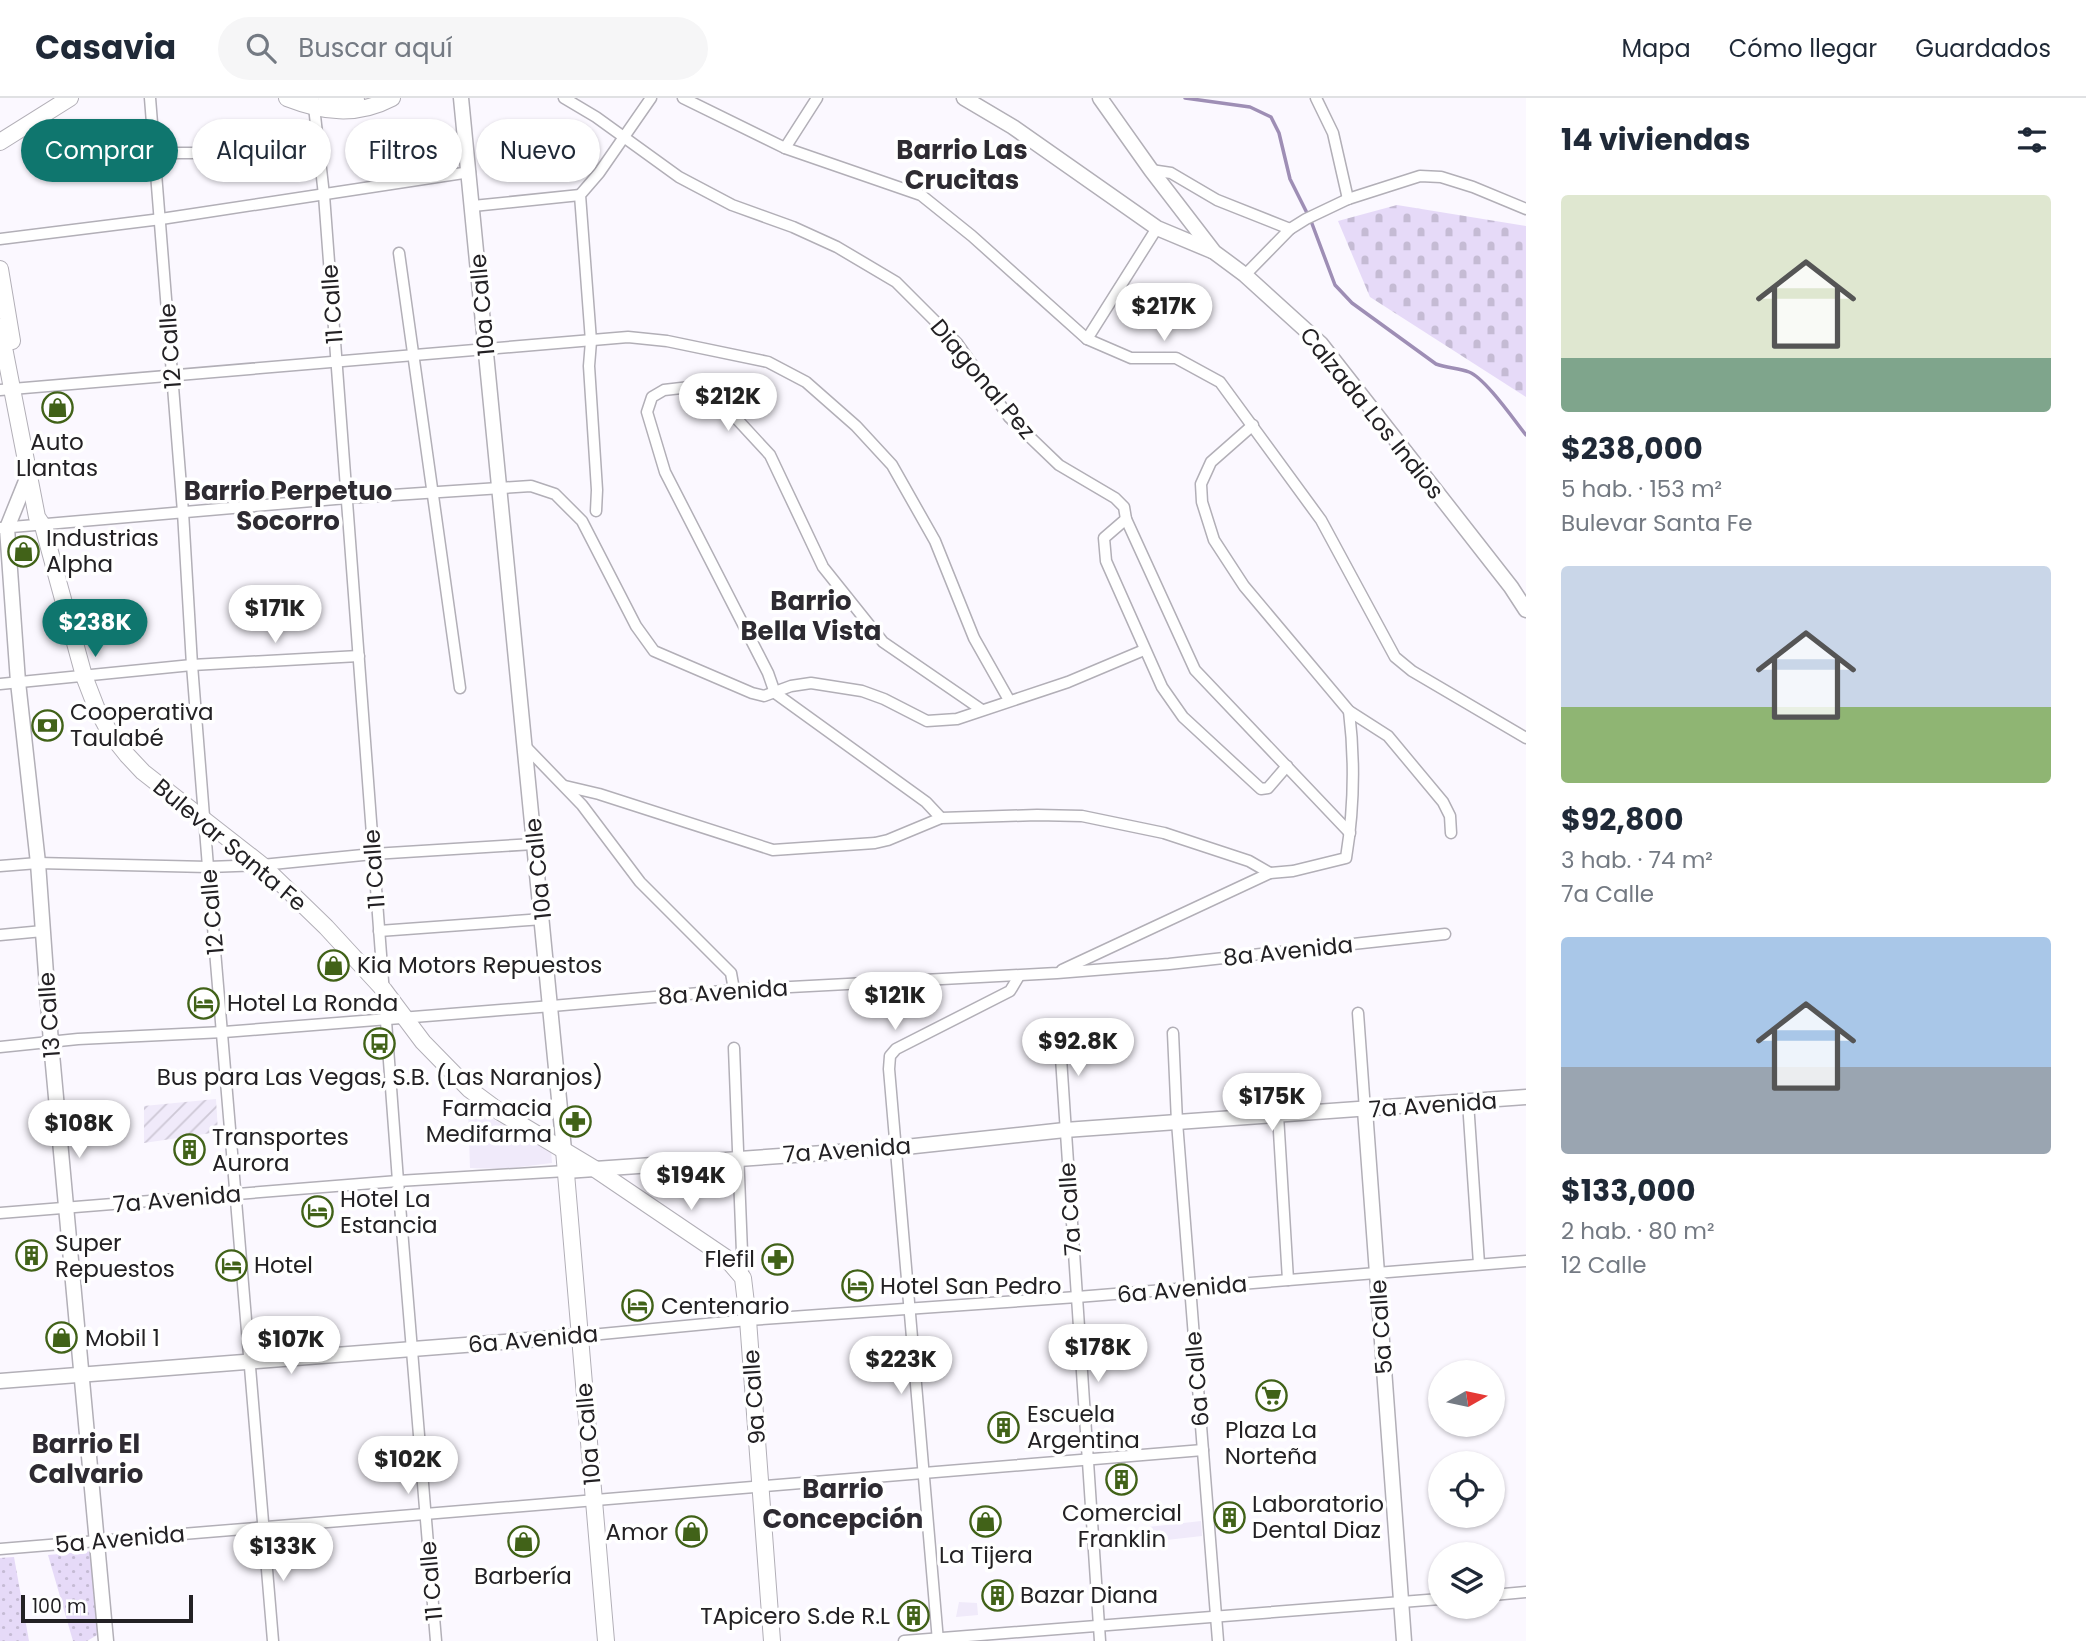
<!DOCTYPE html>
<html lang="es">
<meta charset="utf-8">
<style>
:root{--surface:#fff;--page:#f6f6f7;--text:#1f2937;--muted:#747a83;--line:#e0e1e3;--accent:#0f766e}
body{margin:0;font-family:Poppins,sans-serif;background:var(--page);color:var(--text);height:100vh;display:flex;flex-direction:column;font-size:26px;white-space:nowrap}
*{box-sizing:border-box;margin:0}
p{font-size:23px;color:var(--muted)}
.icon{flex:none;width:38px;height:38px;fill:none;stroke:currentColor;stroke-width:2;stroke-linecap:round;stroke-linejoin:round}
.map{position:relative;flex:1;overflow:hidden}
.panel{display:flex;flex-direction:column;background:var(--surface);width:560px}
.panel>*{flex:none}
.hud{position:absolute;left:21px;top:21px;width:665px;height:63px;display:flex;gap:14px}
.needle{width:46px;rotate:81deg}
.buttons{position:absolute;left:1428px;top:1262px;display:grid;gap:14px}
.buttons a{display:grid;place-items:center;width:77px;height:77px;border-radius:50%;background:var(--surface);box-shadow:0 2px 5px #0004;font-size:35px}
.scale{position:absolute;left:21px;bottom:18px;width:172px;box-sizing:border-box;padding-left:7px;border:4px solid #232124;border-top:0;font-size:19px;line-height:24px;white-space:nowrap;color:#232124;-webkit-text-stroke:5px #fff;paint-order:stroke}
.price{position:absolute;translate:-50% -60px;padding:0 16px;border-radius:24px;background:#fff;color:#222;font-size:23px;line-height:46px;filter:drop-shadow(0 2px 4px #0008)}
.price::after{content:'';position:absolute;left:50%;top:42px;width:21px;height:16px;margin-left:-10px;background:inherit;clip-path:polygon(0 0,100% 0,50% 100%)}
.price.current{background:var(--accent);color:#fff}
ul{padding:0;list-style:none}
li{display:grid;align-content:center;gap:14px;height:371px;padding:0 35px}
li span{display:grid;place-items:center;height:217px;border-radius:7px;color:#555}
li>.icon{margin-inline-start:auto}
span .icon{width:126px;height:126px;fill:#fffc;stroke-width:1}
li b{font-size:30px}
h2{display:flex;justify-content:space-between;align-items:center;height:84px;padding:0 35px;font-size:30px}
.pill{padding:0 24px;border-radius:32px;background:var(--surface);box-shadow:0 2px 5px #0004;font-size:24px;line-height:63px}
.pill.current{background:var(--accent);color:#fff}
header{display:flex;align-items:center;gap:42px;box-sizing:border-box;height:98px;padding:0 35px;background:var(--surface);border-bottom:2px solid var(--line)}
header strong{font-size:33px}
nav{display:flex;gap:38px;margin-inline-start:auto;font-size:24px}
.search{width:490px;height:63px;background:var(--page);display:flex;align-items:center;gap:18px;box-sizing:border-box;padding:0 24px;border-radius:38px;color:var(--muted);font-size:26px}
main{display:flex;flex:1;min-height:0}
.map>svg:first-child{display:block}
.built{fill:#f0eafa}
.industrial{fill:url(#industrial-furrows)}
.grass{fill:url(#grass-dots)}
.cemetery{fill:url(#cemetery-stones)}
.lines{fill:none;stroke-linecap:round;stroke-linejoin:round}
.stream{stroke:#9e8eb5;stroke-width:3.5}
.minor-casing{stroke:#b2afb7;stroke-width:13}
.tertiary-casing{stroke:#b2afb7;stroke-width:17}
.secondary-casing{stroke:#b2afb7;stroke-width:18}
.minor{stroke:#fff;stroke-width:10}
.tertiary{stroke:#fff;stroke-width:14}
.secondary{stroke:#fff;stroke-width:16}
.labels{text-anchor:middle;stroke-width:7;stroke-linejoin:round;paint-order:stroke}
.street-label{font-size:23px;fill:#232124;stroke:#fff}
.poi-label{font-size:23px;fill:#232124;stroke:#fff;text-anchor:start}
.quarter-label{font-size:26px;font-weight:bold;fill:#2e2b32;stroke:#fff}
</style>
<header>
<strong>Casavia</strong>
<div class="search"><svg class="icon" aria-label="search" viewBox="0 0 24 24"><circle cx="10" cy="10" r="6"/><path d="M15 15l6 6"/></svg>Buscar aquí</div>
<nav><a>Mapa</a><a>Cómo llegar</a><a>Guardados</a></nav>
</header>
<main>
<div class="map">
<svg width="1526" height="1543" viewBox="0 0 1526 1543">
<defs>
<pattern id="industrial-furrows" width="10" height="10" patternUnits="userSpaceOnUse" patternTransform="scale(1.75)"><rect width="10" height="10" fill="#f0eafa"/><path d="M-1 1l2-2M0 10L10 0M9 11l2-2" fill="none" stroke="#cec8d6"/></pattern>
<pattern id="grass-dots" width="8" height="8" patternUnits="userSpaceOnUse" patternTransform="scale(1.75)"><rect width="8" height="8" fill="#e6daf8"/><path d="M2 2h.1M6 6h.1" fill="none" stroke="#c5bbd4" stroke-width="1.8" stroke-linecap="round"/></pattern>
<pattern id="cemetery-stones" width="16" height="16" patternUnits="userSpaceOnUse" patternTransform="scale(1.75)"><rect width="16" height="16" fill="#e6daf8"/><path d="M2 7V4a2 2 0 0 1 4 0v3zM10 15v-3a2 2 0 0 1 4 0v3z" fill="#c5bbd4"/></pattern>
</defs>
<rect width="100%" height="100%" fill="#fbf8ff"/>
<g class="built">
<polygon points="468,1008 551,1052 552,1065 503,1071 470,1070"/>
<polygon points="1201,1423 1202,1438 1149,1444 1148,1429"/>
<polygon points="959,1504 977,1505 978,1517 956,1519"/>
</g>
<polygon class="industrial" points="216,1001 218,1034 144,1045 144,1008"/>
<g class="grass">
<polygon points="93,1453 99,1536 87,1543 73,1543 48,1457"/>
<polygon points="14,1459 29,1543 0,1543 0,1460"/>
</g>
<polygon class="cemetery" points="1397,107 1526,128 1526,299 1370,199 1338,123"/>
<g class="lines">
<path class="stream" d="M 1185,0 L 1250,9 L 1271,19 L 1279,35 L 1290,81 L 1311,123 L 1335,187 L 1352,205 L 1436,266 C 1447,270 1459,270 1469,274 C 1485,280 1514,322 1526,337"/>
<defs>
<g id="minor">
<polyline points="150,0 183,414 192,567 208,769 273,1543"/>
<polyline points="313,0 324,97 398,1083 436,1543"/>
<polyline points="564,0 596,19 679,79 732,107 793,129 837,149 896,184 957,245 1009,319 1059,367 1115,400 1124,409 1126,421 1195,572 1350,735"/>
<polyline points="683,0 785,50 921,97 972,138 1087,241 1131,260 1176,260 1220,284 1321,422 1395,559 1412,573 1526,640"/>
<polyline points="1316,0 1333,35 1348,101"/>
<polyline points="785,50 817,0"/>
<polyline points="53,64 156,55 319,55"/>
<polyline points="1151,72 1171,75 1217,102 1290,131"/>
<polyline points="473,108 580,97"/>
<polyline points="0,141 161,121 470,74"/>
<polyline points="399,155 460,590"/>
<polyline points="1245,177 1290,131 1306,121 1348,101 1420,78 1441,79 1473,89 1526,111"/>
<polyline points="1087,241 1157,130"/>
<polyline points="0,292 628,239 667,243 768,264 806,284 856,328 892,367 935,443 974,540 1009,602"/>
<polyline points="1253,327 1211,364 1201,386 1202,404 1214,442 1244,488 1349,613 1388,638 1443,704 1450,718 1451,735"/>
<polyline points="596,413 597,392 589,268 591,243 580,97 599,75 651,0"/>
<polyline points="1126,421 1104,440 1106,463 1162,589 1183,619 1261,691 1268,690 1287,668"/>
<polyline points="0,430 347,400 531,388 555,396 582,423 636,528 654,553 752,595 764,598 791,588 811,585 862,593 884,601 927,623 957,621 1068,584 1144,552"/>
<polyline points="0,586 192,567 359,558"/>
<polyline points="775,595 768,575 665,374 647,314 652,299 664,292 690,289 711,295 723,306 770,357 823,469 883,544 982,612"/>
<polyline points="775,595 926,704 941,720"/>
<polyline points="524,647 582,707 640,784 731,875 734,892"/>
<polyline points="565,688 599,696 773,752 875,745 888,742 941,720 1037,717 1082,718 1164,735 1249,763 1270,775"/>
<polyline points="0,768 38,765 208,769 262,767 373,756 534,746"/>
<polyline points="379,833 543,821"/>
<polyline points="0,837 43,833"/>
<path d="M 1062,872 L 1270,775 L 1293,773 L 1346,760 C 1354,711 1355,662 1349,613"/>
<polyline points="1358,915 1365,1012"/>
<polyline points="1059,930 1100,1543"/>
<polyline points="1173,935 1177,1024 1218,1543"/>
<polyline points="0,949 78,941 224,934 552,908 734,892 1057,875 1169,866 1445,836"/>
<polyline points="734,950 743,1180"/>
<polyline points="1468,1004 1479,1166"/>
<polyline points="1278,1017 1288,1182"/>
<polyline points="0,1115 398,1083 566,1073"/>
<polyline points="580,1238 748,1222 1077,1199 1526,1163"/>
<polyline points="0,1451 1203,1352"/>
<polyline points="1493,1497 1526,1494"/>
<polyline points="904,1543 1440,1501"/>
<polyline points="938,1543 889,971 890,958 896,951 1010,893 1019,878"/>
</g>
<g id="tertiary">
<polyline points="461,0 564,1052"/>
<polyline points="964,0 1013,29 1157,130 1212,153"/>
<polyline points="1100,0 1151,72 1214,154 1245,177 1321,246 1511,489 1526,512"/>
<polyline points="28,378 7,430 18,584 38,765 51,945 106,1543"/>
<polyline points="1365,1012 1404,1543"/>
<polyline points="566,1073 896,1050 1065,1032 1526,999"/>
<polyline points="0,1283 580,1238"/>
</g>
<g id="secondary">
<path d="M 287,0 C 323,14 356,19 392,0"/>
<polyline points="326,0 345,3 356,2"/>
<polyline points="0,44 70,0"/>
<polyline points="0,171 12,243"/>
<polyline points="0,229 37,419 43,428 84,578 96,609 111,637 127,657 143,674 262,767 326,829 384,892 423,944 469,991 500,1014 595,1071 725,1159 743,1180 748,1222 772,1543"/>
<polyline points="564,1052 606,1543"/>
</g>
</defs>
<use href="#minor" class="minor-casing"/>
<use href="#tertiary" class="tertiary-casing"/>
<use href="#secondary" class="secondary-casing"/>
<use href="#minor" class="minor"/>
<use href="#tertiary" class="tertiary"/>
<use href="#secondary" class="secondary"/>
</g>
<defs>
<symbol id="shop-ring" viewBox="-11 -11 22 22"><circle r="9.5" fill="#fff" stroke="#416218" stroke-width="1.5"/><path d="M-5-2.5h2.3a2.7 3.5 0 0 1 5.4 0H5L5.5 6h-11ZM-1.5-2.5h3a1.5 2.3 0 0 0-3 0Z" fill="#416218"/></symbol>
<symbol id="bank-ring" viewBox="-11 -11 22 22"><circle r="9.5" fill="#fff" stroke="#416218" stroke-width="1.5"/><path d="M-6-4H6V4H-6ZM0-2.3a2.3 2.3 0 1 0 0 4.6a2.3 2.3 0 1 0 0-4.6Z" fill="#416218"/></symbol>
<symbol id="hotel-ring" viewBox="-11 -11 22 22"><circle r="9.5" fill="#fff" stroke="#416218" stroke-width="1.5"/><path d="M-6-4.5h1.5V1H6V5H4.5V3h-9V5H-6ZM-4 0a1.8 1.8 0 1 1 3.6 0ZM.5 0V-2.5h3Q6-2.5 6 0Z" fill="#416218"/></symbol>
<symbol id="bus-ring" viewBox="-11 -11 22 22"><circle r="9.5" fill="#fff" stroke="#416218" stroke-width="1.5"/><path d="M-5-6H5V4H4V6H2V4H-2V6H-4V4H-5ZM-3.5-4V0h7V-4ZM-3.5 1.2v1.5H-2V1.2ZM2 1.2v1.5H3.5V1.2Z" fill="#416218"/></symbol>
<symbol id="pharmacy-ring" viewBox="-11 -11 22 22"><circle r="9.5" fill="#fff" stroke="#416218" stroke-width="1.5"/><path d="M-2-6h4v4h4v4h-4v4h-4v-4h-4v-4h4Z" fill="#416218"/></symbol>
<symbol id="building-ring" viewBox="-11 -11 22 22"><circle r="9.5" fill="#fff" stroke="#416218" stroke-width="1.5"/><path d="M-4-6H4V6H1V3H-1V6H-4ZM-2.5-4.3h1.7v1.8h-1.7ZM.8-4.3h1.7v1.8H.8ZM-2.5-1h1.7V.8h-1.7ZM.8-1h1.7V.8H.8Z" fill="#416218"/></symbol>
<symbol id="supermarket-ring" viewBox="-11 -11 22 22"><circle r="9.5" fill="#fff" stroke="#416218" stroke-width="1.5"/><path d="M-6-5.5h2.5l.6 2H6L4.5 2H-2.5L-4.4-4H-6ZM-1.5 3.2a1.3 1.3 0 1 0 .1 0ZM3 3.2a1.3 1.3 0 1 0 .1 0Z" fill="#416218"/></symbol>
</defs>
<g fill-rule="evenodd">
<use href="#shop-ring" x="40" y="292" width="35" height="35"/>
<use href="#shop-ring" x="6" y="436" width="35" height="35"/>
<use href="#bank-ring" x="30" y="610" width="35" height="35"/>
<use href="#shop-ring" x="316" y="850" width="35" height="35"/>
<use href="#hotel-ring" x="186" y="888" width="35" height="35"/>
<use href="#bus-ring" x="362" y="928" width="35" height="35"/>
<use href="#pharmacy-ring" x="558" y="1006" width="35" height="35"/>
<use href="#building-ring" x="172" y="1034" width="35" height="35"/>
<use href="#hotel-ring" x="300" y="1096" width="35" height="35"/>
<use href="#building-ring" x="14" y="1140" width="35" height="35"/>
<use href="#pharmacy-ring" x="760" y="1144" width="35" height="35"/>
<use href="#hotel-ring" x="214" y="1150" width="35" height="35"/>
<use href="#hotel-ring" x="840" y="1170" width="35" height="35"/>
<use href="#hotel-ring" x="620" y="1190" width="35" height="35"/>
<use href="#shop-ring" x="44" y="1222" width="35" height="35"/>
<use href="#supermarket-ring" x="1254" y="1280" width="35" height="35"/>
<use href="#building-ring" x="986" y="1312" width="35" height="35"/>
<use href="#building-ring" x="1104" y="1364" width="35" height="35"/>
<use href="#building-ring" x="1212" y="1402" width="35" height="35"/>
<use href="#shop-ring" x="968" y="1406" width="35" height="35"/>
<use href="#shop-ring" x="674" y="1416" width="35" height="35"/>
<use href="#shop-ring" x="506" y="1426" width="35" height="35"/>
<use href="#building-ring" x="980" y="1480" width="35" height="35"/>
<use href="#building-ring" x="896" y="1500" width="35" height="35"/>
</g>
<g class="labels">
<g class="street-label">
<text transform="translate(332 206) rotate(-94)" y="8">11 Calle</text>
<text transform="translate(482 207) rotate(-95)" y="8">10a Calle</text>
<text transform="translate(170 248) rotate(-94)" y="8">12 Calle</text>
<text transform="translate(983 281) rotate(50)" y="8">Diagonal Pez</text>
<text transform="translate(1372 315) rotate(51)" y="8">Calzada Los Indios</text>
<text transform="translate(230 747) rotate(40)" y="8">Bulevar Santa Fe</text>
<text transform="translate(374 771) rotate(-94)" y="8">11 Calle</text>
<text transform="translate(538 771) rotate(-96)" y="8">10a Calle</text>
<text transform="translate(212 814) rotate(-95)" y="8">12 Calle</text>
<text transform="translate(1288 853) rotate(-6)" y="8">8a Avenida</text>
<text transform="translate(723 894) rotate(-4)" y="8">8a Avenida</text>
<text transform="translate(49 917) rotate(-94)" y="8">13 Calle</text>
<text transform="translate(1433 1007) rotate(-4)" y="8">7a Avenida</text>
<text transform="translate(847 1052) rotate(-4)" y="8">7a Avenida</text>
<text transform="translate(177 1101) rotate(-5)" y="8">7a Avenida</text>
<text transform="translate(1070 1111) rotate(-94)" y="8">7a Calle</text>
<text transform="translate(1182 1191) rotate(-5)" y="8">6a Avenida</text>
<text transform="translate(1381 1229) rotate(-94)" y="8">5a Calle</text>
<text transform="translate(533 1241) rotate(-5)" y="8">6a Avenida</text>
<text transform="translate(1197 1281) rotate(-95)" y="8">6a Calle</text>
<text transform="translate(754 1299) rotate(-94)" y="8">9a Calle</text>
<text transform="translate(588 1336) rotate(-95)" y="8">10a Calle</text>
<text transform="translate(120 1441) rotate(-5)" y="8">5a Avenida</text>
<text transform="translate(431 1483) rotate(-95)" y="8">11 Calle</text>
</g>
<g class="poi-label">
<text x="57" y="352" text-anchor="middle">Auto<tspan x="57" dy="26">Llantas</tspan></text>
<text x="46" y="448">Industrias<tspan x="46" dy="26">Alpha</tspan></text>
<text x="70" y="622">Cooperativa<tspan x="70" dy="26">Taulabé</tspan></text>
<text x="357" y="875">Kia Motors Repuestos</text>
<text x="227" y="913">Hotel La Ronda</text>
<text x="380" y="987" text-anchor="middle">Bus para Las Vegas, S.B. (Las Naranjos)</text>
<text x="552" y="1018" text-anchor="end">Farmacia<tspan x="552" dy="26">Medifarma</tspan></text>
<text x="212" y="1047">Transportes<tspan x="212" dy="26">Aurora</tspan></text>
<text x="340" y="1109">Hotel La<tspan x="340" dy="26">Estancia</tspan></text>
<text x="55" y="1153">Super<tspan x="55" dy="26">Repuestos</tspan></text>
<text x="755" y="1169" text-anchor="end">Flefil</text>
<text x="254" y="1175">Hotel</text>
<text x="880" y="1196">Hotel San Pedro</text>
<text x="661" y="1216">Centenario</text>
<text x="85" y="1248">Mobil 1</text>
<text x="1027" y="1324">Escuela<tspan x="1027" dy="26">Argentina</tspan></text>
<text x="1271" y="1340" text-anchor="middle">Plaza La<tspan x="1271" dy="26">Norteña</tspan></text>
<text x="1252" y="1414">Laboratorio<tspan x="1252" dy="26">Dental Diaz</tspan></text>
<text x="1122" y="1423" text-anchor="middle">Comercial<tspan x="1122" dy="26">Franklin</tspan></text>
<text x="668" y="1442" text-anchor="end">Amor</text>
<text x="986" y="1465" text-anchor="middle">La Tijera</text>
<text x="523" y="1486" text-anchor="middle">Barbería</text>
<text x="1020" y="1505">Bazar Diana</text>
<text x="890" y="1526" text-anchor="end">TApicero S.de R.L</text>
</g>
<g class="quarter-label">
<text x="962" y="61">Barrio Las<tspan x="962" dy="30">Crucitas</tspan></text>
<text x="288" y="402">Barrio Perpetuo<tspan x="288" dy="30">Socorro</tspan></text>
<text x="811" y="512">Barrio<tspan x="811" dy="30">Bella Vista</tspan></text>
<text x="86" y="1355">Barrio El<tspan x="86" dy="30">Calvario</tspan></text>
<text x="843" y="1400">Barrio<tspan x="843" dy="30">Concepción</tspan></text>
</g>
</g>
</svg>
<div class="buttons">
<a><svg class="needle" viewBox="-14 -14 28 28"><path d="M0-13l5 13h-10z" fill="#e53935"/><path d="M0 13l5-13h-10z" fill="#747a83"/></svg></a>
<a><svg class="icon" aria-label="locate" viewBox="0 0 24 24"><circle cx="12" cy="12" r="6"/><path d="M12 2v4M12 18v4M2 12h4M18 12h4"/></svg></a>
<a><svg class="icon" aria-label="layers" viewBox="0 0 24 24"><path d="M12 4l9 5-9 5-9-5zM3 14l9 5 9-5"/></svg></a>
</div>
<div class="scale">100 m</div>
<b class="price" style="left:1164px;top:245px">$217K</b>
<b class="price" style="left:728px;top:335px">$212K</b>
<b class="price" style="left:275px;top:547px">$171K</b>
<b class="price current" style="left:95px;top:561px">$238K</b>
<b class="price" style="left:895px;top:934px">$121K</b>
<b class="price" style="left:1078px;top:980px">$92.8K</b>
<b class="price" style="left:1272px;top:1035px">$175K</b>
<b class="price" style="left:79px;top:1062px">$108K</b>
<b class="price" style="left:691px;top:1114px">$194K</b>
<b class="price" style="left:291px;top:1278px">$107K</b>
<b class="price" style="left:1098px;top:1286px">$178K</b>
<b class="price" style="left:901px;top:1298px">$223K</b>
<b class="price" style="left:408px;top:1398px">$102K</b>
<b class="price" style="left:283px;top:1485px">$133K</b>
<div class="hud">
<a class="pill current">Comprar</a>
<a class="pill">Alquilar</a>
<a class="pill">Filtros</a>
<a class="pill">Nuevo</a>
</div>
</div>
<section class="panel">
<h2>14 viviendas<svg class="icon" aria-label="filters" viewBox="0 0 24 24"><path d="M4 7h16M4 17h16"/><circle cx="9" cy="7" r="2"/><circle cx="15" cy="17" r="2"/></svg></h2>
<ul>
<li><span style="background:linear-gradient(#dfe7d0 75%,#7fa58c 0)"><svg class="icon" aria-label="home" viewBox="0 0 24 24"><path d="M3 11l9-7 9 7M6 9v11h12V9"/></svg></span><div><b>$238,000</b><p>5 hab. · 153 m²</p><p>Bulevar Santa Fe</p></div></li>
<li><span style="background:linear-gradient(#c9d6e8 65%,#8fb573 0)"><svg class="icon" aria-label="home" viewBox="0 0 24 24"><path d="M3 11l9-7 9 7M6 9v11h12V9"/></svg></span><div><b>$92,800</b><p>3 hab. · 74 m²</p><p>7a Calle</p></div></li>
<li><span style="background:linear-gradient(#a9c7e8 60%,#9aa5b1 0)"><svg class="icon" aria-label="home" viewBox="0 0 24 24"><path d="M3 11l9-7 9 7M6 9v11h12V9"/></svg></span><div><b>$133,000</b><p>2 hab. · 80 m²</p><p>12 Calle</p></div></li>
</ul>
</section>
</main>
